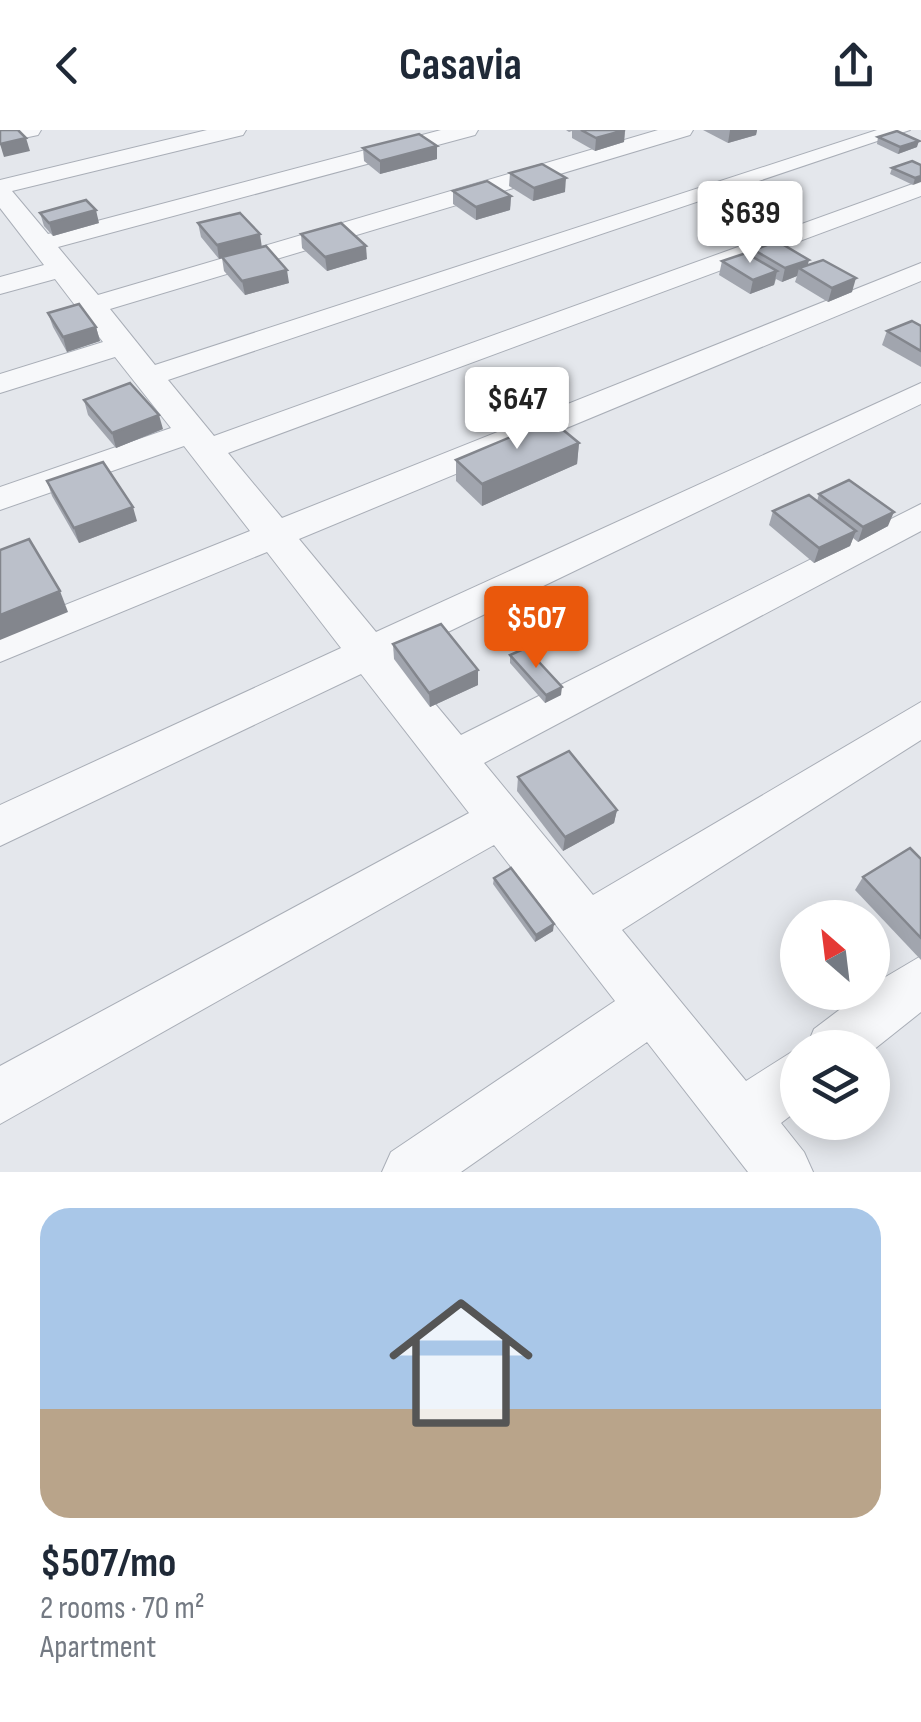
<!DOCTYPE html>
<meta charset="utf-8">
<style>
:root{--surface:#fff;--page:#f2f2f3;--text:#1f2937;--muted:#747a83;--accent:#ea580c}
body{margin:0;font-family:"Sofia Sans Condensed",sans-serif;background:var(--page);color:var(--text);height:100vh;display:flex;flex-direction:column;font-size:38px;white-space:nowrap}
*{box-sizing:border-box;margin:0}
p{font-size:32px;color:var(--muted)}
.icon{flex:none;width:55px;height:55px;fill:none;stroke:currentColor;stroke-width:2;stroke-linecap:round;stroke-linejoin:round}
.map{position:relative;height:1042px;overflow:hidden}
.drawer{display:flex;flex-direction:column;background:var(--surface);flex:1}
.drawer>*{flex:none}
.needle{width:65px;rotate:332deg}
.buttons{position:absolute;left:780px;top:770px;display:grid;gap:20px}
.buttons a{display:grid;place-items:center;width:110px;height:110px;border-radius:50%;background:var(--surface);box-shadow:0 5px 25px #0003;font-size:50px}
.price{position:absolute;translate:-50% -85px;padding:0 22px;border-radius:10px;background:#fff;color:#222;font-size:32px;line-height:65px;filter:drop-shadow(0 2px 5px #0008)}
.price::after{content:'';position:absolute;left:50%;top:60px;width:30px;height:22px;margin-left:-15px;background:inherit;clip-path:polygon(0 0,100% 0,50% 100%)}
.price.on{background:var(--accent);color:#fff}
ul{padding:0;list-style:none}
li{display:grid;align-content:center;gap:20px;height:530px;padding:0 40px}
li span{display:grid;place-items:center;height:310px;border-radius:30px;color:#555}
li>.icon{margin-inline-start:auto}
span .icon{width:180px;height:180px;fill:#fffc;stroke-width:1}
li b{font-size:42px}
header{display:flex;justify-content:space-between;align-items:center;height:130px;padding:0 40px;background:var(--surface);font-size:45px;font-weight:700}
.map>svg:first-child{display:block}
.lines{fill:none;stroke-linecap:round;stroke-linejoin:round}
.minor-casing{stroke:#a9aeb7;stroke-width:2}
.minor{fill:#f7f8fa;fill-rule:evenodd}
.wall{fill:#a1a5ae}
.shaded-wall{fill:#83868d}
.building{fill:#bbc0ca;stroke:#83868d;stroke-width:2.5}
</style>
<header><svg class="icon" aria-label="back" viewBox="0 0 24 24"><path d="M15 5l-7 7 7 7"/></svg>Casavia<svg class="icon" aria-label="share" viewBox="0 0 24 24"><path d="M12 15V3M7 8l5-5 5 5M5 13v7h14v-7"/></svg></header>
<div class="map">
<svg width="921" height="1042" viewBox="0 0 921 1042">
<rect width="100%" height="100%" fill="#e4e7ec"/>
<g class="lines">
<defs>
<g id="minor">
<polygon points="0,0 41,0 38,5 0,13"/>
<polygon points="207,0 246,0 243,5 12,61 48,104 441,0 478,0 475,5 58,117 98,165 658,0 693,0 690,5 110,179 155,235 877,0 910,0 168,250 214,306 921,51 921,66 228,323 282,388 921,133 921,151 299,409 376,502 921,253 921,274 396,527 461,605 921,374 921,401 484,633 593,765 921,572 921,610 622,800 746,951 798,918 798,980 781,993 804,1022 813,1042 748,1042 647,912 461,1042 382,1042 391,1022 615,871 494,715 0,994 0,936 469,683 361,544 0,716 0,675 341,518 267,422 0,532 0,501 250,401 184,316 0,380 0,357 171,298 115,227 0,263 0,244 103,212 55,149 0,164 0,147 44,135 0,78 0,50"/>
<polygon points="921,826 921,882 872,921 806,918 814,899 863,862 872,862 872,855"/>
</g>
</defs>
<use href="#minor" class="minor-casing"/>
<use href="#minor" class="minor"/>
</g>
<g class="wall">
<polygon points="566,0 625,0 624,12 595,21 572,8 572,1 569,2"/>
<polygon points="703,0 757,0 756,5 728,13"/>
<polygon points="878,7 917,17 898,24 877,14"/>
<polygon points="363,18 437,29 380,44 364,31"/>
<polygon points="921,35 913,55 890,44 892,38"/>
<polygon points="510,43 565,62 533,71 509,56"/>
<polygon points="453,61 511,66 510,80 476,90 453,74"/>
<polygon points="40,83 99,93 53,106 44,96"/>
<polygon points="198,93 262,117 289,153 245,165 224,141 222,128 219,129 201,107"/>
<polygon points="301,104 367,129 327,141 302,118"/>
<polygon points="754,120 807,135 852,162 828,172 795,152 797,146 782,152 776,149 774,155 750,164 719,145 722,131 752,126"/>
<polygon points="48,183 96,197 100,211 67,222 53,197"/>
<polygon points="921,196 921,237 882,215 887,201"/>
<polygon points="84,270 163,299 116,318 88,285"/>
<polygon points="579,313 577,334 482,376 456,351 456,330"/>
<polygon points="47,351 137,391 79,413 52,366"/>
<polygon points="819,364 888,396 858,412 853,408 850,416 814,433 769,395 773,381 817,371"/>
<polygon points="393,514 478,540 478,555 430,577 394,529"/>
<polygon points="510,525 561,565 545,573 510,533"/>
<polygon points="518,647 617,680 614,693 563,721 517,661"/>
<polygon points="921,729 921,830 855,760 863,747"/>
<polygon points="494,748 553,801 535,812 493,754"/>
</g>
<g class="shaded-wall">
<polygon points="625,0 624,12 595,21 596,8"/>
<polygon points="730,0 757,0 756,5 728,13"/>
<polygon points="26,8 30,21 4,27 0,14"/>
<polygon points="919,11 917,17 898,24 900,17"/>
<polygon points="437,16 437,29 380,44 380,31"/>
<polygon points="921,46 921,52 913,55 915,48"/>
<polygon points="566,48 565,62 533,71 534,58"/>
<polygon points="511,66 510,80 476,90 476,77"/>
<polygon points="96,80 99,93 53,106 49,93"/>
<polygon points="260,104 262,118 219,129 217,115"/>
<polygon points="366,116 367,129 327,141 325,127"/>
<polygon points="809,130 806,142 799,138 797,146 782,152 785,138"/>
<polygon points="287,140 289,153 245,165 242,151"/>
<polygon points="777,141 774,155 750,164 753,150"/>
<polygon points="856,148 852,162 828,172 832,158"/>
<polygon points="96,197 100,211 67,222 63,207"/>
<polygon points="159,285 163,299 116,318 112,303"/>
<polygon points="579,313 577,334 482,376 482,354"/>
<polygon points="133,377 137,391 79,413 74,398"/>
<polygon points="894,382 888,396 858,412 863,397"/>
<polygon points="856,401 850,416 814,433 819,418"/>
<polygon points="60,461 68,482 0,510 0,485"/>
<polygon points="478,540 478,555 430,577 429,563"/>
<polygon points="562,557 561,565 545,573 546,565"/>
<polygon points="617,680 614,693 563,721 565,707"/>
<polygon points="554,794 553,801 535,812 536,805"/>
</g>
<g class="building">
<polygon points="0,0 18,0 26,8 0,14"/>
<polygon points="581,0 625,0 596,8"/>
<polygon points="897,1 919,11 900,17 878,7"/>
<polygon points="419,4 437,16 380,31 363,18"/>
<polygon points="912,31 921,35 921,46 915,48 892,38"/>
<polygon points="542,34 566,48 534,58 510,43"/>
<polygon points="487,51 511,66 476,77 453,61"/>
<polygon points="86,70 96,80 49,93 40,83"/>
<polygon points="240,83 260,104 217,115 198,93"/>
<polygon points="341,93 366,116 325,127 301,104"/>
<polygon points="777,111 809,130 785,138 754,120"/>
<polygon points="266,116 287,140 242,151 222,127"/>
<polygon points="746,123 777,141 753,150 722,131"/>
<polygon points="823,130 856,148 832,158 799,138"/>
<polygon points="79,174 96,197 63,207 48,183"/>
<polygon points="912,191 921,196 921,221 887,201"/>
<polygon points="130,253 159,285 112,303 84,270"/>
<polygon points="551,290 579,313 482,354 456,330"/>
<polygon points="103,332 133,377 74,398 47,351"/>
<polygon points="849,350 894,382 863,397 819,364"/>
<polygon points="809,365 856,401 819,418 773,381"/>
<polygon points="29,409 60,461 0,485 0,420"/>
<polygon points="441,494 478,540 429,563 393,514"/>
<polygon points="526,518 562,557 546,565 510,525"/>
<polygon points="569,621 617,680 565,707 518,647"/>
<polygon points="910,718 921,729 921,808 863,747"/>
<polygon points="511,738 554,794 536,805 494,748"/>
</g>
</svg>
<div class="buttons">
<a><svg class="needle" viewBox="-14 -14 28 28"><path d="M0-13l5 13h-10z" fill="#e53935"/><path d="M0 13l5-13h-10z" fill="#747a83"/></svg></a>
<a><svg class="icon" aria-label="layers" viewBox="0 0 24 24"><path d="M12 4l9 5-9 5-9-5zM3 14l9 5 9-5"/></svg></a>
</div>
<b class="price" style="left:750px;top:136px">$639</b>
<b class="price" style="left:517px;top:322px">$647</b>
<b class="price on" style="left:536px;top:541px">$507</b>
</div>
<section class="drawer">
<ul>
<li><span style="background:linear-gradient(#a9c7e8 65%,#b9a48a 0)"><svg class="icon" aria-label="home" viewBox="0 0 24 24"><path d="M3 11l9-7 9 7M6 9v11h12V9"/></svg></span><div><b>$507/mo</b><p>2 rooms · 70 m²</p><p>Apartment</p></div></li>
</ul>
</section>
